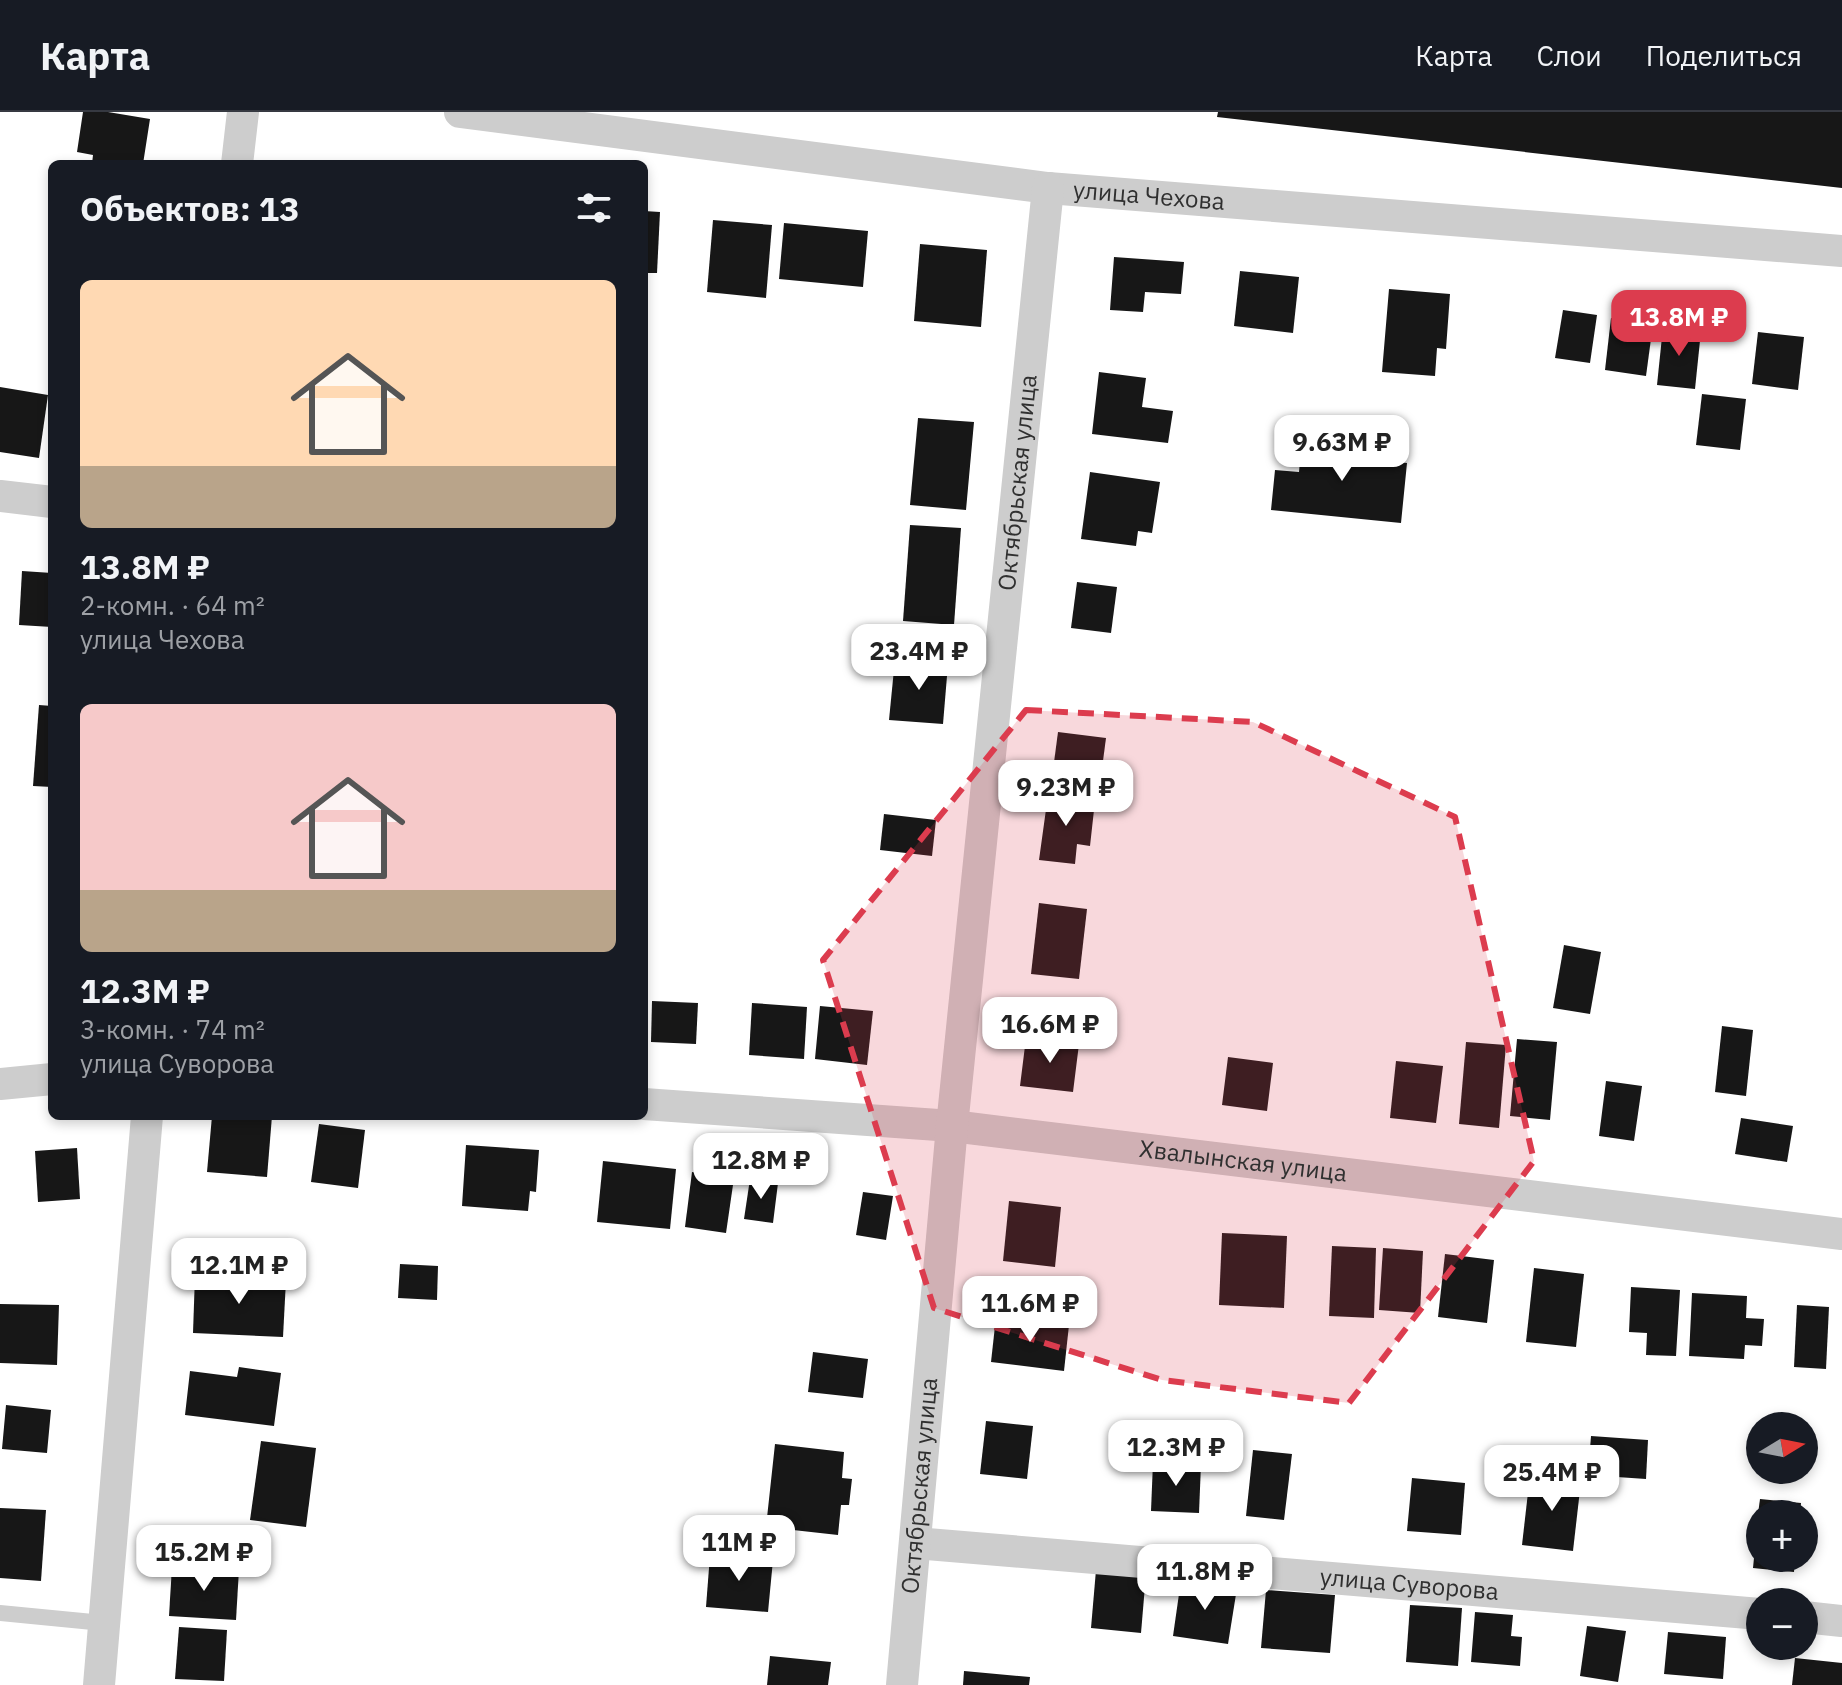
<!DOCTYPE html>
<html lang="ru">
<meta charset="utf-8">
<style>
:root{--surface:#171b24;--page:#20242c;--text:#f1f3f6;--muted:#9ea1a6;--line:#363941;--accent:#dc3c4e}
body{margin:0;font-family:"IBM Plex Sans",sans-serif;background:var(--page);color:var(--text);height:100vh;display:flex;flex-direction:column;font-size:30px;white-space:nowrap}
*{box-sizing:border-box;margin:0}
p{font-size:26px;color:var(--muted)}
.icon{flex:none;width:44px;height:44px;fill:none;stroke:currentColor;stroke-width:2;stroke-linecap:round;stroke-linejoin:round}
.map{position:relative;flex:1;overflow:hidden}
.sheet{position:absolute;left:48px;top:48px;width:600px;height:960px;display:flex;flex-direction:column;background:var(--surface);border-radius:12px;box-shadow:0 4px 12px #0003}
.sheet>*{flex:none}
.needle{width:52px;rotate:80deg}
.tools{position:absolute;left:1746px;top:1300px;display:grid;gap:16px}
.tools a{display:grid;place-items:center;width:72px;height:72px;border-radius:50%;background:var(--surface);box-shadow:0 4px 12px #0003;font-size:40px}
.price{position:absolute;translate:-50% -68px;padding:0 18px;border-radius:16px;background:#fff;color:#222;font-size:26px;line-height:52px;filter:drop-shadow(0 2px 4px #0008)}
.price::after{content:'';position:absolute;left:50%;top:48px;width:24px;height:18px;margin-left:-12px;background:inherit;clip-path:polygon(0 0,100% 0,50% 100%)}
.price.active{background:var(--accent);color:#fff}
ul{padding:0;list-style:none}
li{display:grid;align-content:center;gap:16px;height:424px;padding:0 32px}
li span{display:grid;place-items:center;height:248px;border-radius:12px;color:#555}
li>.icon{margin-inline-start:auto}
span .icon{width:144px;height:144px;fill:#fffc;stroke-width:1}
li b{font-size:34px}
h2{display:flex;justify-content:space-between;align-items:center;height:96px;padding:0 32px;font-size:34px}
header{display:flex;align-items:center;gap:48px;box-sizing:border-box;height:112px;padding:0 40px;background:var(--surface);border-bottom:2px solid var(--line)}
header strong{font-size:38px}
nav{display:flex;gap:44px;margin-inline-start:auto;font-size:28px}
.map>svg:first-child{display:block}
.building{fill:#171717}
.lines{fill:none;stroke-linecap:round;stroke-linejoin:round}
.service{stroke:#cdcdcd;stroke-width:16}
.minor{stroke:#cdcdcd;stroke-width:32}
.marked{fill:#dc3c4e;fill-opacity:0.2;stroke:#dc3c4e;stroke-width:6;stroke-dasharray:16 10;stroke-linejoin:round}
.labels{text-anchor:middle;stroke-width:8;stroke-linejoin:round;paint-order:stroke}
.street-label{font-size:24px;fill:#303030;stroke:#fff}
</style>
<header>
<strong>Карта</strong>
<nav><a>Карта</a><a>Слои</a><a>Поделиться</a></nav>
</header>
<div class="map">
<svg width="1842" height="1573" viewBox="0 0 1842 1573">
<rect width="100%" height="100%" fill="#fff"/>
<g class="building">
<polygon points="83,0 108,0 150,7 143,52 92,52 93,43 77,40"/>
<polygon points="1218,0 1842,0 1842,76 1217,5"/>
<polygon points="644,99 660,100 657,161 644,161"/>
<polygon points="713,108 772,113 766,186 707,180"/>
<polygon points="784,111 868,119 863,175 779,167"/>
<polygon points="920,132 987,138 981,215 914,209"/>
<polygon points="1114,145 1184,150 1181,182 1145,180 1143,200 1110,198"/>
<polygon points="1240,159 1299,165 1293,221 1234,214"/>
<polygon points="1389,177 1450,182 1446,237 1437,236 1435,264 1382,260"/>
<polygon points="1563,198 1597,203 1590,251 1555,246"/>
<polygon points="1611,206 1653,212 1646,264 1605,258"/>
<polygon points="1663,215 1701,219 1695,277 1657,273"/>
<polygon points="1758,220 1804,225 1798,278 1752,272"/>
<polygon points="1099,260 1146,266 1142,295 1173,299 1168,331 1092,322"/>
<polygon points="0,275 48,283 39,346 0,340"/>
<polygon points="1702,282 1746,287 1740,338 1696,333"/>
<polygon points="918,306 974,310 966,398 910,393"/>
<polygon points="1302,326 1377,333 1375,348 1407,351 1401,411 1271,398 1275,358 1299,360"/>
<polygon points="1090,360 1160,370 1152,421 1138,419 1136,434 1081,427"/>
<polygon points="910,413 961,416 954,513 903,509"/>
<polygon points="22,459 52,461 52,515 19,513"/>
<polygon points="1077,470 1117,475 1111,521 1071,516"/>
<polygon points="895,547 948,552 943,612 889,608"/>
<polygon points="39,593 52,594 52,675 33,674"/>
<polygon points="1058,620 1106,626 1101,664 1053,658"/>
<polygon points="1048,683 1095,689 1090,734 1077,732 1075,752 1039,748"/>
<polygon points="884,702 936,708 932,744 880,738"/>
<polygon points="1039,791 1087,797 1079,867 1031,862"/>
<polygon points="1564,833 1601,840 1590,902 1553,896"/>
<polygon points="652,889 698,891 696,932 651,930"/>
<polygon points="752,891 807,895 804,947 749,943"/>
<polygon points="820,894 873,899 867,953 815,947"/>
<polygon points="1722,914 1753,918 1746,984 1715,980"/>
<polygon points="1026,926 1079,932 1073,980 1020,974"/>
<polygon points="1517,927 1557,930 1550,1008 1510,1004"/>
<polygon points="1466,930 1506,933 1499,1016 1459,1012"/>
<polygon points="1228,945 1273,951 1267,999 1222,993"/>
<polygon points="1396,949 1443,954 1436,1011 1390,1006"/>
<polygon points="1606,969 1642,974 1634,1029 1599,1024"/>
<polygon points="212,1004 272,1004 267,1065 207,1060"/>
<polygon points="1741,1006 1793,1014 1787,1050 1735,1042"/>
<polygon points="319,1012 365,1018 358,1076 311,1070"/>
<polygon points="466,1033 539,1038 536,1080 530,1079 528,1099 462,1094"/>
<polygon points="77,1036 80,1087 38,1090 35,1039"/>
<polygon points="603,1049 676,1057 670,1117 597,1110"/>
<polygon points="692,1060 734,1066 726,1121 685,1115"/>
<polygon points="750,1067 778,1071 773,1111 744,1107"/>
<polygon points="863,1080 893,1084 886,1128 856,1123"/>
<polygon points="1009,1089 1061,1095 1055,1155 1003,1149"/>
<polygon points="1222,1121 1287,1124 1284,1196 1219,1193"/>
<polygon points="1332,1134 1376,1136 1374,1206 1329,1204"/>
<polygon points="1383,1136 1423,1139 1420,1201 1379,1198"/>
<polygon points="1445,1142 1494,1148 1487,1211 1438,1205"/>
<polygon points="400,1152 438,1154 437,1188 398,1186"/>
<polygon points="1534,1156 1584,1162 1576,1235 1526,1230"/>
<polygon points="195,1163 286,1168 283,1225 193,1221"/>
<polygon points="1631,1175 1680,1178 1676,1244 1646,1243 1647,1221 1629,1220"/>
<polygon points="1692,1181 1747,1184 1746,1206 1764,1207 1762,1234 1745,1233 1744,1247 1689,1244"/>
<polygon points="0,1192 59,1193 57,1253 0,1251"/>
<polygon points="1797,1193 1829,1195 1826,1257 1794,1255"/>
<polygon points="996,1205 1069,1213 1064,1259 991,1250"/>
<polygon points="813,1240 868,1247 863,1286 808,1280"/>
<polygon points="239,1255 281,1261 274,1314 185,1303 190,1259 237,1265"/>
<polygon points="6,1293 51,1298 47,1341 2,1337"/>
<polygon points="986,1309 1033,1314 1027,1367 980,1362"/>
<polygon points="1591,1324 1648,1328 1646,1367 1588,1363"/>
<polygon points="261,1329 316,1336 306,1415 250,1408"/>
<polygon points="775,1332 844,1340 842,1366 852,1367 849,1393 841,1393 838,1423 766,1415"/>
<polygon points="1253,1338 1292,1342 1284,1408 1246,1404"/>
<polygon points="1153,1350 1201,1352 1199,1401 1151,1399"/>
<polygon points="1530,1363 1581,1369 1573,1439 1522,1433"/>
<polygon points="1412,1366 1465,1371 1461,1423 1407,1419"/>
<polygon points="1760,1387 1801,1391 1800,1402 1758,1402"/>
<polygon points="0,1396 46,1398 41,1469 0,1466"/>
<polygon points="1758,1406 1760,1406 1760,1446 1795,1446 1794,1460 1753,1456"/>
<polygon points="710,1443 773,1448 768,1500 706,1495"/>
<polygon points="172,1454 239,1457 236,1508 169,1504"/>
<polygon points="1096,1458 1146,1462 1141,1521 1091,1516"/>
<polygon points="1181,1468 1237,1476 1228,1532 1173,1524"/>
<polygon points="1266,1478 1335,1483 1330,1541 1261,1536"/>
<polygon points="1410,1493 1462,1496 1458,1554 1406,1550"/>
<polygon points="1475,1500 1513,1503 1511,1524 1522,1525 1520,1554 1471,1550"/>
<polygon points="1587,1514 1626,1519 1618,1570 1580,1564"/>
<polygon points="179,1515 227,1518 224,1569 175,1567"/>
<polygon points="1668,1520 1726,1525 1723,1567 1664,1562"/>
<polygon points="770,1544 831,1550 828,1573 767,1573"/>
<polygon points="1795,1546 1842,1551 1842,1573 1792,1573"/>
<polygon points="964,1559 1030,1565 1029,1573 963,1573"/>
</g>
<g class="lines">
<polyline class="service" points="0,1501 103,1511"/>
<g class="minor">
<path id="s1" d="M 460,0 L 1048,76 L 1842,139"/>
<polyline points="237,52 243,0"/>
<polyline points="0,384 52,390"/>
<polyline points="0,972 52,967"/>
<path id="s2" d="M 644,992 L 952,1014 L 1842,1122"/>
<path id="s3" d="M 915,1431 L 1760,1502"/>
<polyline points="1804,1505 1842,1509"/>
<polyline points="99,1573 147,1004"/>
<path id="s4" d="M 902,1573 L 952,1014 L 1048,76"/>
</g>
</g>
<path class="marked" d="M 1026,598 L 1253,610 L 1455,705 L 1534,1049 L 1349,1291 L 1162,1268 L 934,1196 L 823,848 Z"/>
<g class="labels">
<g class="street-label">
<text dy="8" stroke="none"><textPath href="#s1" startOffset="694">улица Чехова</textPath></text>
<text dy="8" stroke="none"><textPath href="#s4" startOffset="1208">Октябрьская улица</textPath></text>
<text dy="8" stroke="none"><textPath href="#s2" startOffset="602">Хвалынская улица</textPath></text>
<text dy="8" stroke="none"><textPath href="#s4" startOffset="200">Октябрьская улица</textPath></text>
<text dy="8" stroke="none"><textPath href="#s3" startOffset="496">улица Суворова</textPath></text>
</g>
</g>
</svg>
<div class="tools">
<a><svg class="needle" viewBox="-14 -14 28 28"><path d="M0-13l5 13h-10z" fill="#e53935"/><path d="M0 13l5-13h-10z" fill="#9ea1a6"/></svg></a>
<a>+</a>
<a>−</a>
</div>
<b class="price active" style="left:1679px;top:246px">13.8M ₽</b>
<b class="price" style="left:1342px;top:371px">9.63M ₽</b>
<b class="price" style="left:919px;top:580px">23.4M ₽</b>
<b class="price" style="left:1066px;top:716px">9.23M ₽</b>
<b class="price" style="left:1050px;top:953px">16.6M ₽</b>
<b class="price" style="left:761px;top:1089px">12.8M ₽</b>
<b class="price" style="left:239px;top:1194px">12.1M ₽</b>
<b class="price" style="left:1030px;top:1232px">11.6M ₽</b>
<b class="price" style="left:1176px;top:1376px">12.3M ₽</b>
<b class="price" style="left:1552px;top:1401px">25.4M ₽</b>
<b class="price" style="left:739px;top:1471px">11M ₽</b>
<b class="price" style="left:204px;top:1481px">15.2M ₽</b>
<b class="price" style="left:1205px;top:1500px">11.8M ₽</b>
<section class="sheet">
<h2>Объектов: 13<svg class="icon" aria-label="filters" viewBox="0 0 24 24"><path d="M4 7h16M4 17h16"/><circle cx="9" cy="7" r="2"/><circle cx="15" cy="17" r="2"/></svg></h2>
<ul>
<li><span style="background:linear-gradient(#ffd9b3 75%,#b9a48a 0)"><svg class="icon" aria-label="home" viewBox="0 0 24 24"><path d="M3 11l9-7 9 7M6 9v11h12V9"/></svg></span><div><b>13.8M ₽</b><p>2-комн. · 64 m²</p><p>улица Чехова</p></div></li>
<li><span style="background:linear-gradient(#f6c9c9 75%,#b9a48a 0)"><svg class="icon" aria-label="home" viewBox="0 0 24 24"><path d="M3 11l9-7 9 7M6 9v11h12V9"/></svg></span><div><b>12.3M ₽</b><p>3-комн. · 74 m²</p><p>улица Суворова</p></div></li>
</ul>
</section>
</div>
